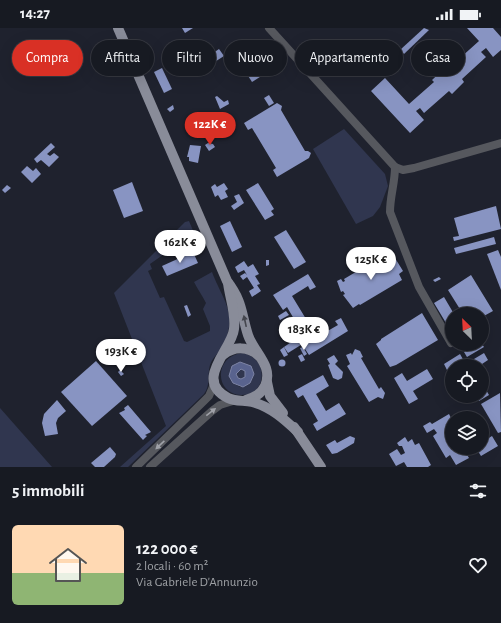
<!DOCTYPE html>
<html lang="it">
<meta charset="utf-8">
<style>
:root{--surface:#171a22;--page:#20232a;--text:#f1f3f6;--muted:#9ea1a5;--line:#363840;--accent:#d93025}
body{margin:0;font-family:"Alegreya Sans",sans-serif;background:var(--page);color:var(--text);height:100vh;display:flex;flex-direction:column;font-size:15px;white-space:nowrap}
*{box-sizing:border-box;margin:0}
p{font-size:13px;color:var(--muted)}
.icon{flex:none;width:22px;height:22px;fill:none;stroke:currentColor;stroke-width:2;stroke-linecap:round;stroke-linejoin:round}
.map{position:relative;height:439px;overflow:hidden}
.sheet{display:flex;flex-direction:column;background:var(--surface);flex:1}
.sheet>*{flex:none}
.banner{position:absolute;left:12px;top:12px;width:477px;height:36px;display:flex;gap:8px}
.needle{width:26px;rotate:336deg}
.controls{position:absolute;left:445px;top:279px;display:grid;gap:8px}
.controls a{display:grid;place-items:center;width:44px;height:44px;border-radius:50%;background:var(--surface);box-shadow:0 4px 16px #0002,0 0 0 1px var(--line);font-size:20px}
.price{position:absolute;translate:-50% -34px;padding:0 9px;border-radius:14px;background:#fff;color:#222;font-size:13px;line-height:26px;filter:drop-shadow(0 1px 2px #0008)}
.price::after{content:'';position:absolute;left:50%;top:24px;width:12px;height:9px;margin-left:-6px;background:inherit;clip-path:polygon(0 0,100% 0,50% 100%)}
.price.current{background:var(--accent);color:#fff}
ul{padding:0;list-style:none}
li{display:flex;align-items:center;gap:12px;height:100px;padding:0 12px}
li span{display:grid;place-items:center;flex:none;width:112px;height:80px;border-radius:6px;color:#555}
li>.icon{margin-inline-start:auto}
span .icon{width:48px;height:48px;fill:#fffc;stroke-width:1}
li b{font-size:17px}
h2{display:flex;justify-content:space-between;align-items:center;height:48px;padding:0 12px;font-size:17px}
.chip{padding:0 14px;border-radius:18px;background:var(--surface);box-shadow:0 4px 16px #0002,0 0 0 1px var(--line);font-size:14px;line-height:36px}
.chip.current{background:var(--accent);color:#fff}
.status{display:flex;justify-content:space-between;align-items:center;height:28px;padding:0 20px;background:var(--surface);direction:ltr}
.status svg{height:11px;fill:currentColor}
.map>svg:first-child{display:block}
.green{fill:#30364f;fill-rule:evenodd}
.water{fill:#59638e;stroke:#7d84a5;fill-rule:evenodd}
.building{fill:#8894c2}
.lines{fill:none;stroke-linecap:round;stroke-linejoin:round}
.minor{stroke:#56585e;stroke-width:8}
.major{stroke:#898c99;stroke-width:10}
.oneway{fill:#44464e}
.oneway2{fill:#9fa1a8}
</style>
<div class="status"><b>14:27</b><svg viewBox="0 0 49 12"><path d="M0 12V9h3v3zM5 12V6h3v6zM10 12V3h3v9zM15 12V0h3v12zM26 1h20v11H26zM47 4h2v5h-2z"/></svg></div>
<div class="map">
<svg width="501" height="439" viewBox="0 0 501 439">
<rect width="100%" height="100%" fill="#1f222e"/>
<g class="green">
<polygon points="344,101 385,146 388,158 380,179 373,188 356,196 313,121"/>
<path d="M 189,193 L 194,205 L 150,236 L 152,241 L 148,243 L 160,270 L 164,269 L 184,313 L 187,314 L 210,303 L 210,298 L 203,281 L 206,275 C 202,267 198,262 194,254 L 212,244 C 222,271 237,283 225,314 C 222,322 213,328 210,337 C 207,347 211,357 204,366 L 128,439 L 120,439 L 166,398 L 114,265 L 185,194 Z"/>
<path d="M 242,325 C 270,330 267,368 241,367 C 214,366 214,328 242,325 ZM 232,338 L 253,343 L 253,349 L 250,355 L 240,359 L 233,355 Z"/>
<circle cx="241" cy="346" r="5"/>
<polygon points="0,380 52,439 0,439"/>
</g>
<path class="water" d="M 240,334 L 251,338 L 254,346 L 250,355 L 243,359 L 233,355 L 229,348 L 232,338 ZM 241,341 L 245,343 L 245,349 L 241,351 L 238,350 L 236,346 Z"/>
<g class="building">
<polygon points="182,0 193,0 185,5"/>
<polygon points="424,0 429,2 404,26 400,22"/>
<polygon points="467,0 493,0 501,9 501,22 493,29 486,20 481,24 486,29 462,51 464,54 452,66 449,63 424,85 420,80 416,83 424,92 410,105 371,63 385,50 409,76 434,54 432,52 448,37 450,39 479,13"/>
<polygon points="243,17 263,47 252,54 233,24"/>
<polygon points="219,21 224,28 210,37 206,30"/>
<polygon points="162,40 172,61 164,65 154,44"/>
<polygon points="269,67 274,75 269,78 264,70"/>
<polygon points="217,68 224,74 228,72 229,76 220,81 215,69"/>
<polygon points="277,75 282,78 281,82 305,123 308,123 311,125 309,130 277,149 273,142 276,140 252,100 248,102 244,95"/>
<polygon points="173,77 174,81 170,84 167,81"/>
<polygon points="216,101 220,102 219,107 215,106"/>
<polygon points="51,115 55,119 47,126 50,128 54,125 59,129 49,139 41,132 37,135 34,131"/>
<polygon points="208,115 213,116 215,119 209,123 205,117"/>
<polygon points="190,117 201,118 198,135 189,133 189,129 187,129"/>
<polygon points="27,138 33,143 36,140 41,146 32,155 21,144"/>
<polygon points="132,154 143,183 124,190 113,162"/>
<polygon points="224,155 228,161 225,163 228,169 221,172 218,167 215,169 211,159 215,156 217,159"/>
<polygon points="258,155 274,181 271,183 274,187 265,192 246,162"/>
<polygon points="7,157 11,160 5,165 2,162"/>
<polygon points="239,166 244,175 234,182 231,178 237,174 234,168"/>
<polygon points="496,178 501,201 454,213 453,209 459,208 454,190"/>
<polygon points="230,193 242,219 232,224 220,198"/>
<polygon points="286,202 306,234 294,241 274,209"/>
<polygon points="494,209 496,216 456,226 454,220"/>
<polygon points="498,222 501,229 501,262 487,226"/>
<polygon points="193,224 198,235 167,248 162,238"/>
<polygon points="386,226 391,233 395,230 403,243 399,246 402,252 360,277 359,276 353,280 343,267 345,266 343,263 341,264 337,253 341,251 343,254 345,253 344,251"/>
<polygon points="266,232 269,232 269,237 266,238"/>
<polygon points="244,233 248,239 253,236 259,246 255,248 260,256 257,257 261,263 252,269 249,263 254,260 247,249 243,252 240,248 245,245 247,247 244,242 238,245 235,239"/>
<polygon points="308,246 316,259 310,262 308,258 292,268 317,309 338,297 335,293 341,290 348,303 309,327 303,318 308,315 287,279 283,282 273,267"/>
<polygon points="471,247 493,283 482,289 482,286 463,286 448,262"/>
<polygon points="439,249 441,251 435,254 433,252"/>
<polygon points="444,269 454,286 452,286 452,305 434,275"/>
<polygon points="187,277 191,287 188,289 184,278"/>
<polygon points="286,283 289,287 280,292 278,288"/>
<polygon points="422,285 438,312 396,337 390,339 376,316 381,312 381,311"/>
<polygon points="300,308 304,315 288,325 284,319"/>
<polygon points="477,316 482,316 484,319 467,329 464,324"/>
<polygon points="284,319 288,327 284,329 280,322"/>
<polygon points="303,319 307,326 304,328 300,320"/>
<polygon points="355,321 360,323 363,329 361,330 379,361 381,359 385,365 383,371 378,369 369,374 347,338 350,336 346,327 351,325 352,327"/>
<polygon points="484,325 488,332 482,336 483,338 478,338 474,331"/>
<polygon points="302,326 305,332 301,334 298,328"/>
<polygon points="460,326 465,335 462,337 460,334 447,342 444,336"/>
<polygon points="334,327 338,333 335,336 343,344 342,350 338,352 333,350 328,337 330,336 327,331"/>
<circle cx="282" cy="335" r="3.5"/>
<polygon points="472,332 476,338 472,338 469,334"/>
<polygon points="96,333 127,368 92,398 61,364"/>
<polygon points="427,341 433,351 413,363 418,371 409,376 394,350 402,345 407,353"/>
<polygon points="120,342 124,346 121,348 118,344"/>
<polygon points="323,347 329,358 316,366 326,383 339,375 346,386 317,403 313,396 318,393 303,367 298,370 294,363"/>
<polygon points="452,352 452,359 451,360 447,354"/>
<polygon points="482,355 489,367 479,373 477,368 482,368"/>
<polygon points="500,365 501,404 498,405 481,376"/>
<polygon points="57,372 66,383 58,390 56,395 58,406 45,408 42,395 44,386"/>
<polygon points="128,377 151,404 145,407 147,408 143,412 119,385 125,382 124,380"/>
<polygon points="449,386 452,392 452,397 450,398 452,401 452,420 463,420 469,430 456,437 450,427 446,430 433,408 437,405 434,401 427,405 423,398 430,394 432,396"/>
<polygon points="350,408 355,410 354,415 337,425 332,426 326,417 335,412 337,415"/>
<polygon points="492,408 498,418 481,428 476,420 482,420 482,414"/>
<polygon points="405,409 408,414 412,411 415,417 419,415 431,437 428,439 407,439 404,434 396,438 389,426 397,421 401,427 405,425 402,418 399,418 397,415"/>
<polygon points="110,419 116,426 115,429 104,439 95,439 91,435"/>
</g>
<g class="lines">
<g class="minor">
<polyline points="269,0 395,139 403,142 414,140 501,115"/>
<path d="M 395,139 C 395,155 390,168 390,184 L 419,259 L 451,315"/>
<polyline points="136,439 203,374 209,368 215,354"/>
<polyline points="150,439 212,383 220,377 236,372"/>
</g>
<g class="major">
<path d="M 118,0 L 227,253 C 243,274 241,285 248,307 C 254,325 274,338 265,358 C 261,366 255,369 246,372"/>
<path d="M 228,255 C 230,271 236,285 234,301 C 232,322 193,352 228,370 C 236,374 244,372 252,374 C 271,379 284,391 298,404"/>
<path d="M 223,327 C 234,318 248,318 259,328"/>
<polyline points="267,354 270,368 283,385"/>
<polyline points="294,399 321,439"/>
</g>
</g>
<defs><path id="oneway-solid" d="M-6-.8H1V-3.2L6.5 0L1 3.2V.8H-6Z"/></defs>
<use class="oneway" href="#oneway-solid" transform="translate(245 293) rotate(-102)"/>
<g class="oneway2">
<use href="#oneway-solid" transform="translate(211 384) rotate(-38)"/>
<use href="#oneway-solid" transform="translate(160 417) rotate(137)"/>
</g>
</svg>
<div class="controls">
<a><svg class="needle" viewBox="-14 -14 28 28"><path d="M0-13l5 13h-10z" fill="#e53935"/><path d="M0 13l5-13h-10z" fill="#9ea1a5"/></svg></a>
<a><svg class="icon" aria-label="locate" viewBox="0 0 24 24"><circle cx="12" cy="12" r="6"/><path d="M12 2v4M12 18v4M2 12h4M18 12h4"/></svg></a>
<a><svg class="icon" aria-label="layers" viewBox="0 0 24 24"><path d="M12 4l9 5-9 5-9-5zM3 14l9 5 9-5"/></svg></a>
</div>
<b class="price current" style="left:210px;top:118px">122K €</b>
<b class="price" style="left:180px;top:236px">162K €</b>
<b class="price" style="left:371px;top:253px">125K €</b>
<b class="price" style="left:304px;top:323px">183K €</b>
<b class="price" style="left:121px;top:345px">193K €</b>
<div class="banner">
<a class="chip current">Compra</a>
<a class="chip">Affitta</a>
<a class="chip">Filtri</a>
<a class="chip">Nuovo</a>
<a class="chip">Appartamento</a>
<a class="chip">Casa</a>
</div>
</div>
<section class="sheet">
<h2>5 immobili<svg class="icon" aria-label="filters" viewBox="0 0 24 24"><path d="M4 7h16M4 17h16"/><circle cx="9" cy="7" r="2"/><circle cx="15" cy="17" r="2"/></svg></h2>
<ul>
<li><span style="background:linear-gradient(#ffd9b3 60%,#8fb573 0)"><svg class="icon" aria-label="home" viewBox="0 0 24 24"><path d="M3 11l9-7 9 7M6 9v11h12V9"/></svg></span><div><b>122 000 €</b><p>2 locali · 60 m²</p><p>Via Gabriele D'Annunzio</p></div><svg class="icon" aria-label="heart" viewBox="0 0 24 24"><path d="M12 20l-8-8c-3-5 5-10 8-4 3-6 11-1 8 4z"/></svg></li>
</ul>
</section>
